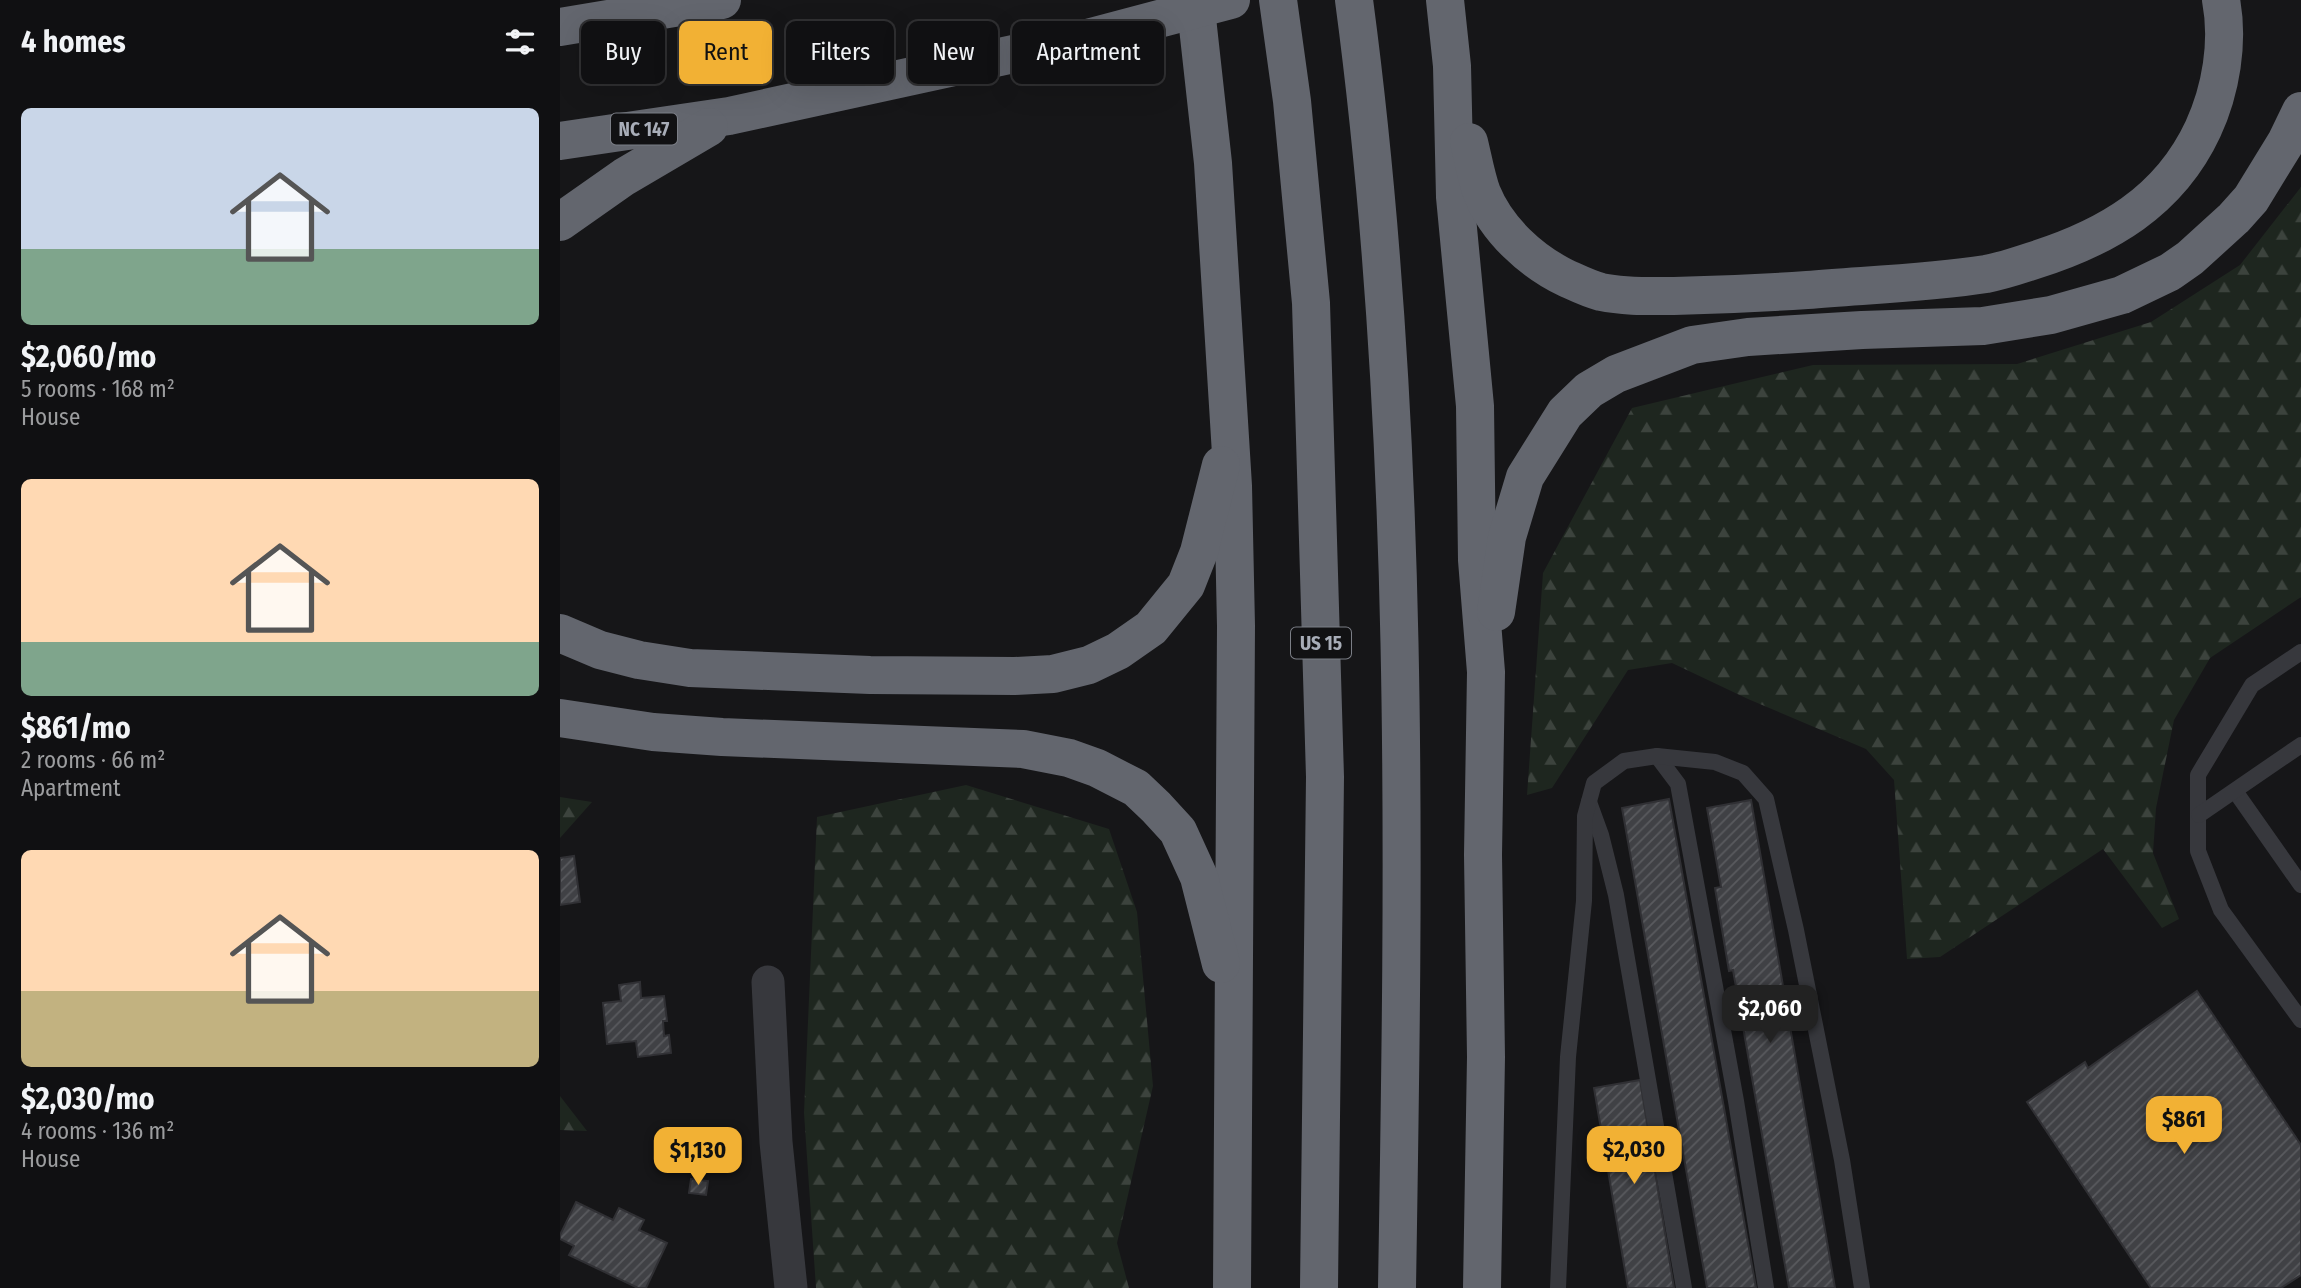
<!DOCTYPE html>
<meta charset="utf-8">
<style>
:root{--surface:#101012;--page:#1e1e20;--text:#f1f3f6;--muted:#9c9d9f;--line:#303032;--accent:#f2b134}
body{margin:0;font-family:"Fira Sans Condensed",sans-serif;background:var(--page);color:var(--text);height:100vh;display:flex;flex-direction:column;font-size:26px;white-space:nowrap}
*{box-sizing:border-box;margin:0}
p{font-size:23px;color:var(--muted)}
.icon{flex:none;width:38px;height:38px;fill:none;stroke:currentColor;stroke-width:2;stroke-linecap:round;stroke-linejoin:round}
.map{position:relative;flex:1;overflow:hidden}
.panel{display:flex;flex-direction:column;background:var(--surface);width:560px}
.panel>*{flex:none}
.hud{position:absolute;left:21px;top:21px;width:665px;height:63px;display:flex;gap:14px}
.price{position:absolute;translate:-50% -60px;padding:0 16px;border-radius:14px;background:var(--accent);color:#111;font-size:23px;line-height:46px;filter:drop-shadow(0 2px 4px #0008)}
.price::after{content:'';position:absolute;left:50%;top:42px;width:21px;height:16px;margin-left:-10px;background:inherit;clip-path:polygon(0 0,100% 0,50% 100%)}
.price.on{background:#222;color:#fff}
ul{padding:0;list-style:none}
li{display:grid;align-content:center;gap:14px;height:371px;padding:0 21px}
li span{display:grid;place-items:center;height:217px;border-radius:10px;color:#555}
li>.icon{margin-inline-start:auto}
span .icon{width:126px;height:126px;fill:#fffc;stroke-width:1}
li b{font-size:30px}
h2{display:flex;justify-content:space-between;align-items:center;height:84px;padding:0 21px;font-size:30px}
.tag{padding:0 24px;border-radius:10px;background:var(--surface);box-shadow:0 7px 28px #0002,0 0 0 2px var(--line);font-size:24px;line-height:63px}
.tag.on{background:var(--accent);color:#111}
main{display:flex;flex:1;min-height:0}
.map>svg:first-child{display:block}
.forest{fill:url(#forest-firs)}
.building{fill:url(#building-hatch);stroke:#303034;stroke-width:2}
.lines{fill:none;stroke-linecap:round;stroke-linejoin:round}
.lane{stroke:#37383d;stroke-width:16}
.street{stroke:#37383d;stroke-width:33}
.highway{stroke:#63666e;stroke-width:38}
.highway-bridge{stroke:#63666e;stroke-width:38}
.labels{text-anchor:middle;stroke-width:5;stroke-linejoin:round;paint-order:stroke}
.shield{fill:#111113;stroke:#7b7e86;stroke-width:2}
.shield-label{font-size:19px;font-weight:bold;fill:#a8adb8}
</style>
<main>
<section class="panel">
<h2>4 homes<svg class="icon" aria-label="filters" viewBox="0 0 24 24"><path d="M4 7h16M4 17h16"/><circle cx="9" cy="7" r="2"/><circle cx="15" cy="17" r="2"/></svg></h2>
<ul>
<li><span style="background:linear-gradient(#c9d6e8 65%,#7fa58c 0)"><svg class="icon" aria-label="home" viewBox="0 0 24 24"><path d="M3 11l9-7 9 7M6 9v11h12V9"/></svg></span><div><b>$2,060/mo</b><p>5 rooms · 168 m²</p><p>House</p></div></li>
<li><span style="background:linear-gradient(#ffd9b3 75%,#7fa58c 0)"><svg class="icon" aria-label="home" viewBox="0 0 24 24"><path d="M3 11l9-7 9 7M6 9v11h12V9"/></svg></span><div><b>$861/mo</b><p>2 rooms · 66 m²</p><p>Apartment</p></div></li>
<li><span style="background:linear-gradient(#ffd9b3 65%,#c2b280 0)"><svg class="icon" aria-label="home" viewBox="0 0 24 24"><path d="M3 11l9-7 9 7M6 9v11h12V9"/></svg></span><div><b>$2,030/mo</b><p>4 rooms · 136 m²</p><p>House</p></div></li>
</ul>
</section>
<div class="map">
<svg width="1741" height="1288" viewBox="0 0 1741 1288">
<defs>
<pattern id="forest-firs" width="22" height="20" patternUnits="userSpaceOnUse" patternTransform="scale(1.75)"><rect width="22" height="20" fill="#1e261f"/><path d="M5 1l3.5 6h-7zM16 11l3.5 6h-7z" fill="#3c433d"/></pattern>
<pattern id="building-hatch" width="6" height="6" patternUnits="userSpaceOnUse" patternTransform="scale(1.75)"><rect width="6" height="6" fill="#404145"/><path d="M-1 1l2-2M0 6l6-6M5 7l2-2" fill="none" stroke="#595a5e"/></pattern>
</defs>
<rect width="100%" height="100%" fill="#161618"/>
<g class="forest">
<polygon points="1741,187 1741,597 1650,658 1614,720 1596,808 1593,853 1619,919 1602,928 1543,849 1380,957 1347,959 1334,780 1306,749 1188,699 1112,663 1068,670 992,788 967,795 983,573 1072,408 1253,365 1457,364 1591,322 1680,265"/>
<polygon points="406,785 549,829 577,912 593,1086 557,1243 569,1288 256,1288 244,1113 257,817"/>
<polygon points="0,797 32,802 0,838"/>
<polygon points="0,1096 27,1131 0,1130"/>
</g>
<g class="building">
<polygon points="1109,799 1196,1288 1147,1288 1062,808"/>
<polygon points="1191,800 1275,1288 1229,1288 1173,970 1169,971 1155,888 1161,887 1147,808"/>
<polygon points="14,856 20,902 0,905 0,858"/>
<polygon points="80,982 81,998 104,996 107,1021 103,1021 104,1036 109,1035 111,1053 78,1057 76,1041 47,1044 43,1003 61,1001 59,985"/>
<polygon points="1637,991 1741,1145 1741,1275 1721,1288 1591,1288 1467,1102 1525,1062 1528,1068"/>
<polygon points="1080,1080 1114,1288 1068,1288 1034,1088"/>
<polygon points="131,1179 148,1181 146,1195 129,1193"/>
<polygon points="16,1202 53,1220 59,1208 84,1220 79,1230 107,1243 86,1288 78,1288 9,1255 14,1246 0,1239 0,1235"/>
</g>
<g class="lines">
<g class="lane">
<polyline points="1741,652 1692,685 1638,775 1638,851 1661,910 1741,1020"/>
<polyline points="1097,756 1118,784 1176,1101 1206,1288"/>
<polyline points="1675,791 1741,885"/>
<polyline points="1029,802 1041,835 1056,895 1124,1288"/>
<polyline points="1639,815 1741,745"/>
<polyline points="998,1288 1008,1057 1024,901 1025,816 1034,783 1064,761 1097,756 1155,762 1183,773 1206,799 1236,930 1282,1160 1302,1288"/>
</g>
<polyline class="street" points="208,982 216,1142 231,1288"/>
<g class="highway">
<polyline points="635,0 653,163 673,486 676,626 672,1288"/>
<polyline points="718,0 732,101 751,303 765,777 759,1288"/>
<path d="M 794,0 C 851,427 844,859 837,1288"/>
<polyline points="885,0 892,66 895,197 915,406 917,560 926,672 923,855 926,1057 922,1288"/>
<polyline points="0,27 162,0"/>
<polyline points="0,141 169,116 527,38"/>
<path d="M 909,142 C 913,158 916,177 922,193 C 937,230 971,261 1006,278 C 1017,283 1029,289 1041,292 C 1065,297 1090,296 1114,296 C 1159,295 1203,293 1247,290 C 1306,285 1368,283 1426,274 C 1442,271 1457,266 1472,261 C 1546,238 1609,202 1643,129 C 1661,90 1669,42 1661,0"/>
<polyline points="0,222 64,177 149,127"/>
<polyline points="936,612 947,537 965,477 1005,413 1029,390 1056,374 1132,345 1188,337 1302,330 1423,326 1491,315 1562,295 1610,272 1630,258 1674,218 1691,199 1726,142 1741,111"/>
<polyline points="0,633 40,650 79,660 130,668 310,675 455,676 493,674 529,665 558,651 591,628 626,585 639,552 661,465"/>
<polyline points="0,718 93,732 162,737 463,749 509,758 537,768 576,788 596,807 618,831 639,877 661,964"/>
</g>
<polyline class="highway-bridge" points="527,38 671,0"/>
</g>
<g class="labels">
<g class="shield">
<rect x="51" y="113.5" width="66" height="31" rx="5"/>
<rect x="731" y="627.5" width="60" height="31" rx="5"/>
</g>
<g class="shield-label">
<text x="84" y="136">NC 147</text>
<text x="761" y="650">US 15</text>
</g>
</g>
</svg>
<b class="price on" style="left:1210px;top:1045px">$2,060</b>
<b class="price" style="left:1624px;top:1156px">$861</b>
<b class="price" style="left:1074px;top:1186px">$2,030</b>
<b class="price" style="left:138px;top:1187px">$1,130</b>
<div class="hud">
<a class="tag">Buy</a>
<a class="tag on">Rent</a>
<a class="tag">Filters</a>
<a class="tag">New</a>
<a class="tag">Apartment</a>
</div>
</div>
</main>
